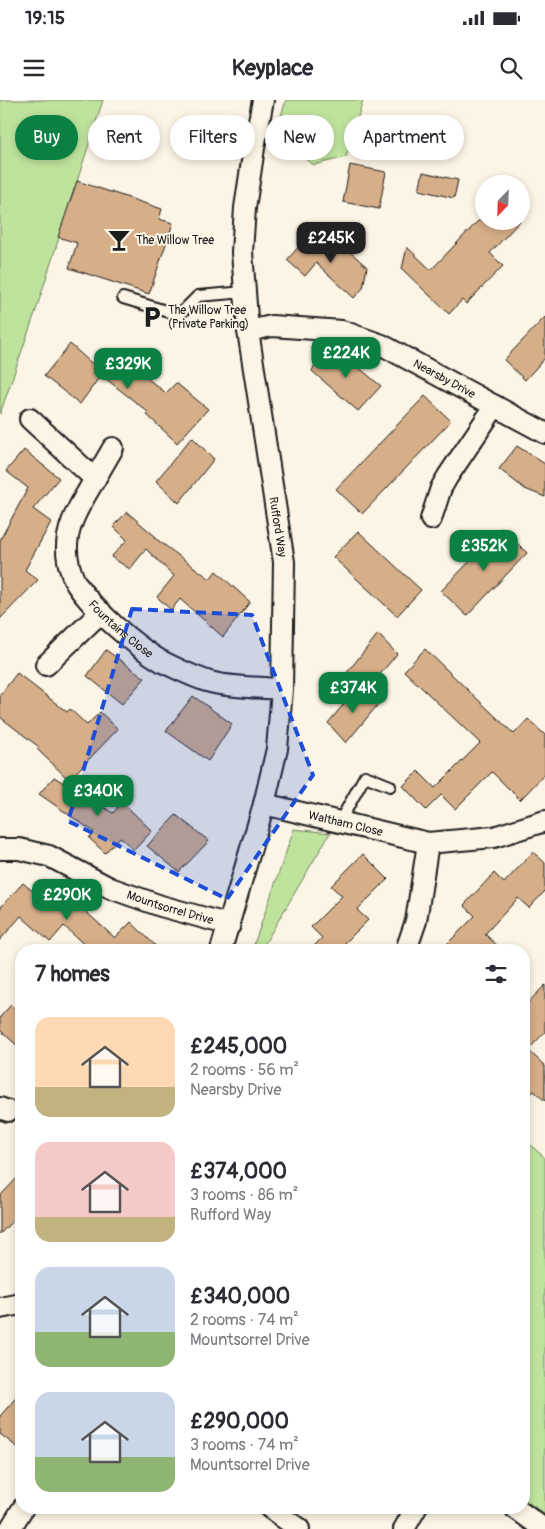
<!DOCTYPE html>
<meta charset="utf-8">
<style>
:root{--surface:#fff;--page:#f7f7f7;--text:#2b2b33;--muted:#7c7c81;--accent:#0b8043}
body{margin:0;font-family:Pangolin,sans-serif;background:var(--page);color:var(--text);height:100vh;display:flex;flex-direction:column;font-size:19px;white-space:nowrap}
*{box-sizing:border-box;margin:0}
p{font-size:16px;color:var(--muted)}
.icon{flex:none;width:28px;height:28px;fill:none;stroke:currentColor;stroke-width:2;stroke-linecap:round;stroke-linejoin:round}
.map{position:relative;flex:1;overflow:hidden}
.panel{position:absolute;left:15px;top:844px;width:515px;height:570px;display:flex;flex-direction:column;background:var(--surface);border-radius:20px;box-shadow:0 2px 8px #0003}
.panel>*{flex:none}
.guide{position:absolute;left:15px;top:15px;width:515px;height:45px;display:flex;gap:10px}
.needle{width:32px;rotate:203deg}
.tools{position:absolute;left:475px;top:75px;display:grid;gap:10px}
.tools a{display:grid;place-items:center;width:55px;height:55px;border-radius:50%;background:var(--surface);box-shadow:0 2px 8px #0003;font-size:25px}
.price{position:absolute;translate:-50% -42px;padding:0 11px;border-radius:10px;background:var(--accent);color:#fff;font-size:16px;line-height:32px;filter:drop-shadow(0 1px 2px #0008)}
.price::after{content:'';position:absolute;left:50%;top:30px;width:15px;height:11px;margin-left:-8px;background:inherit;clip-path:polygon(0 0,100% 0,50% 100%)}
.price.active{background:#222;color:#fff}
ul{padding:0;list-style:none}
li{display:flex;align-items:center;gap:15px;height:125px;padding:0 20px}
li span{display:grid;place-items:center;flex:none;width:140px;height:100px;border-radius:15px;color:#555}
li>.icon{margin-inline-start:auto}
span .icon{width:60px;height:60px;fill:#fffc;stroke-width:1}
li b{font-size:21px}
h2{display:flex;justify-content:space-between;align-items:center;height:60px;padding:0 20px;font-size:21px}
.chip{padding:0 18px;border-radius:22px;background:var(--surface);box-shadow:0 2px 8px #0003;font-size:18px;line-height:45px}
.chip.active{background:var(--accent);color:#fff}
.status{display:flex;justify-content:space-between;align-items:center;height:35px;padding:0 25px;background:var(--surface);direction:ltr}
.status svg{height:14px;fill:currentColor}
header{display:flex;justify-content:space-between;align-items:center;height:65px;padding:0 20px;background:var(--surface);font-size:22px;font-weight:700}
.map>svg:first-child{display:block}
.green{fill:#bfe39d;stroke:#6e805c}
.building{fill:#d6ae88;stroke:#1c1c1c}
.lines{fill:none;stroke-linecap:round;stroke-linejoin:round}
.service-casing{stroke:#1c1c1c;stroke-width:14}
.minor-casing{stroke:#1c1c1c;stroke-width:24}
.service{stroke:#fcf5e5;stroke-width:10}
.minor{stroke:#fcf5e5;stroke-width:20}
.marked{fill:#1d4ed8;fill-opacity:0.2;stroke:#1d4ed8;stroke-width:4;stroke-dasharray:10 6;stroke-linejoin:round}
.labels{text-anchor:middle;stroke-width:4;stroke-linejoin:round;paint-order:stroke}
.poi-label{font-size:12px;fill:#1c1c1c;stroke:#fcf5e5;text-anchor:start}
.street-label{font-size:12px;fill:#1c1c1c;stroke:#fcf5e5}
</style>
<div class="status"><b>19:15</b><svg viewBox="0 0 49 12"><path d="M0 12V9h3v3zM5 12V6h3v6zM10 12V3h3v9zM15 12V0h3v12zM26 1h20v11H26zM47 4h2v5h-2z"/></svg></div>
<header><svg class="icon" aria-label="menu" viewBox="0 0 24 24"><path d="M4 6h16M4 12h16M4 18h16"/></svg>Keyplace<svg class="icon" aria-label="search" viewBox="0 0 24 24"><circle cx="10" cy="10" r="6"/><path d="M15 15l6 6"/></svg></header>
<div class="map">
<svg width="545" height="1429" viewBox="0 0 545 1429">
<rect width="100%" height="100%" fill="#fcf5e5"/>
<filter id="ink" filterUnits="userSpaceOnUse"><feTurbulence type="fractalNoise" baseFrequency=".02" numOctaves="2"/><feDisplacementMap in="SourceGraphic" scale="10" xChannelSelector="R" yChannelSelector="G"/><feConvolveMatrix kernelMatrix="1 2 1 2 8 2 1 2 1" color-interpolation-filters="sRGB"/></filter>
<g filter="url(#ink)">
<g class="green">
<polygon points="0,0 103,0 36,210 0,314"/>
<polygon points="286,0 363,0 346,57 314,65 274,38"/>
<polygon points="294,729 330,733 261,850 252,850"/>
<polygon points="524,1039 545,1058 545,1415 524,1399"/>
</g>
<g class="building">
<polygon points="350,65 386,72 379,109 343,102"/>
<polygon points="423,72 458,80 454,98 419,90"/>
<polygon points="77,81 162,109 159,119 173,123 149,194 69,168 77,143 58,137"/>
<polygon points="478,121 520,121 490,153 503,166 466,204 462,200 449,214 402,169 407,147 431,170"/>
<polygon points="309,135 326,150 336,139 367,167 363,188 354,198 316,163 305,176 287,160"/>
<polygon points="545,217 545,258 525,280 504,260"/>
<polygon points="70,244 99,270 111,250 166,293 176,283 208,309 177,343 146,314 148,312 101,275 80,304 44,276"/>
<polygon points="340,252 381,286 358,311 312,271 319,255"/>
<polygon points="425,296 451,321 362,414 336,389"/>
<polygon points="192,337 214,359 179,403 156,381"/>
<polygon points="517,346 545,364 545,397 525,389 499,369"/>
<polygon points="24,350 59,378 33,409 51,422 25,470 38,480 0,519 0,440 28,388 6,371"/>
<polygon points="127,412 156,437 155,438 210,479 216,471 250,502 223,537 180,499 171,510 157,497 174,476 146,449 130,469 111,457 127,440 113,426"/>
<polygon points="502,428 527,453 467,516 441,491"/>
<polygon points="358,431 421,490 397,516 333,457"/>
<polygon points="378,534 397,554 367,590 345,575"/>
<polygon points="425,549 514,634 528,619 545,635 545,674 520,700 492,672 455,709 441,695 426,710 403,686 418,671 435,688 480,643 404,571"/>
<polygon points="106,550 145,578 122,604 87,576"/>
<polygon points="17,573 67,612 70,609 87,625 100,612 118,629 69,680 37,649 39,647 0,617 0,595"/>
<polygon points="358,587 380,602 346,643 328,623"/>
<polygon points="193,596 232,624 208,661 166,631"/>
<polygon points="54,677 113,713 122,702 152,731 134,750 120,737 105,753 89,738 94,732 39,694"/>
<polygon points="176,715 209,741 179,772 147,746"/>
<polygon points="533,752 545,763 545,791 529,808 518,798 485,834 502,850 441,850 475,816 464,805 494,773 504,783"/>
<polygon points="363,754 388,779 357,810 368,820 338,850 310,850 322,838 311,827 342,796 331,786"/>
<polygon points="23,783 43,800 56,785 115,838 131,822 160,850 90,850 64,826 50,842 21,816 0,840 0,808"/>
<polygon points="545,885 545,932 528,950 545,966 545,1001 534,991 524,1001 524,907"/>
<polygon points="11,905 21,914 21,949 0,930 0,917"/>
<polygon points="21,1074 21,1112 0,1134 0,1096"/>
<polygon points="21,1292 21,1350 0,1334 0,1316"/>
</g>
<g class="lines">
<defs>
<g id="service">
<polyline points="123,198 179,215 198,196 245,192"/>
<polyline points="339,723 365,676 390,686"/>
</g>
<g id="minor">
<path id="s1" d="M 248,231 L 272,226 L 342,231 L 382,245 L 545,333"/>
<path id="s2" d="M 30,319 L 95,379 C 81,403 62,430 68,460 C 69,467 73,479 77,485 C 94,510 134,545 161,561 C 173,567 196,578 210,582 C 228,587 262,588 282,589"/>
<polyline points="95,379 113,348"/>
<polyline points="431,419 441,388 448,376 495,306"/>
<polyline points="46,565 101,512"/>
<path id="s3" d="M 264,704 L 428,743 L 494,737 L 545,721"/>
<path id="s4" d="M 0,749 L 19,749 L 49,756 L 110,788 L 161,806 L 230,825"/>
<polyline points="221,850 264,704 277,649 282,589 284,462 248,231 242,152 245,108 254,48 263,0"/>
<polyline points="406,850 416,821 428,743"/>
<polyline points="0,1008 8,1011"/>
<polyline points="0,1208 21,1204"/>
<polyline points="270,1408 299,1429"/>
<polyline points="515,1408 544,1429"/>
<polyline points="10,1429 23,1408"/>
<polyline points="404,1429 416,1408"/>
</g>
</defs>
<use href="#service" class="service-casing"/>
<use href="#minor" class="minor-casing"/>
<use href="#service" class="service"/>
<use href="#minor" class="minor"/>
</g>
</g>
<path class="marked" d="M 132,509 L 252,515 L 313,675 L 227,799 L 68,721 Z"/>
<defs>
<symbol id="bar-bare" viewBox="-9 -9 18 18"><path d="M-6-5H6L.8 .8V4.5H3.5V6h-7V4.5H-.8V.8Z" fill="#1c1c1c" stroke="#fcf5e5" stroke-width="2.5" paint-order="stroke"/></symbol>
<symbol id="parking-bare" viewBox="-9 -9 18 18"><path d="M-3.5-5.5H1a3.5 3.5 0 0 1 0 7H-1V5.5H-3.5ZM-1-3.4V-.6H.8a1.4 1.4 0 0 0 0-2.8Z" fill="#1c1c1c" stroke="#fcf5e5" stroke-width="2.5" paint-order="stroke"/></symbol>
</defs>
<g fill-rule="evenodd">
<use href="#bar-bare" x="103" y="124" width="32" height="32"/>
<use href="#parking-bare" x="136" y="201" width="32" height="32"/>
</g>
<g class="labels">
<g class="poi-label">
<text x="136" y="144">The Willow Tree</text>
<text x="168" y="214">The Willow Tree<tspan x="168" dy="14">(Private Parking)</tspan></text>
</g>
<g class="street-label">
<text dy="4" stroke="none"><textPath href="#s1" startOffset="208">Nearsby Drive</textPath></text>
<text transform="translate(278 427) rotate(81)" y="4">Rufford Way</text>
<text dy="4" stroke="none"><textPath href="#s2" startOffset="265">Fountains Close</textPath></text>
<text dy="4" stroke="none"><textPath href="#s3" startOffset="84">Waltham Close</textPath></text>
<text dy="4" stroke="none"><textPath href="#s4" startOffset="182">Mountsorrel Drive</textPath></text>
</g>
</g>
</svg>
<div class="tools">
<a><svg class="needle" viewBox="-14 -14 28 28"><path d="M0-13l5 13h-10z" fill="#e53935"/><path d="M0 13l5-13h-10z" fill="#7c7c81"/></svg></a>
</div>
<b class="price active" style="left:331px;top:164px">£245K</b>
<b class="price" style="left:346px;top:279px">£224K</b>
<b class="price" style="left:128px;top:290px">£329K</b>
<b class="price" style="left:484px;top:472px">£352K</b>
<b class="price" style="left:353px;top:614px">£374K</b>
<b class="price" style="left:98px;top:717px">£340K</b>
<b class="price" style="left:67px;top:821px">£290K</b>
<div class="guide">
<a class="chip active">Buy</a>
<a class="chip">Rent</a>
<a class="chip">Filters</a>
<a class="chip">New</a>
<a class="chip">Apartment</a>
</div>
<section class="panel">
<h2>7 homes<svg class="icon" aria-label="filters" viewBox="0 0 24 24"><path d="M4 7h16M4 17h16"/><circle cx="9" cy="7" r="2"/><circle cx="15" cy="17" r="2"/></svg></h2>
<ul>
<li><span style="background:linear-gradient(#ffd9b3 70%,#c2b280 0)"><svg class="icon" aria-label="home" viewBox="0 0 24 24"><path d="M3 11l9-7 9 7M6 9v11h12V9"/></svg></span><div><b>£245,000</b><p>2 rooms · 56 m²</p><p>Nearsby Drive</p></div></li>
<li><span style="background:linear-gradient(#f6c9c9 75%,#c2b280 0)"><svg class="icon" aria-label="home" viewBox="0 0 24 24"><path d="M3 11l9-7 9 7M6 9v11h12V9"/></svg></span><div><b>£374,000</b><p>3 rooms · 86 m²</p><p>Rufford Way</p></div></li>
<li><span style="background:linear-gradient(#c9d6e8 65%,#8fb573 0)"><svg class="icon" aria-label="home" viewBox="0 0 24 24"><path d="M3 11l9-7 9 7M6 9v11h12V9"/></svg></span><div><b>£340,000</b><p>2 rooms · 74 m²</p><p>Mountsorrel Drive</p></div></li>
<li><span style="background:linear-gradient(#c9d6e8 65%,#8fb573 0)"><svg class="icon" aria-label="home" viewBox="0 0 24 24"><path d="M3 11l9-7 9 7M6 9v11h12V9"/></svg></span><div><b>£290,000</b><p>3 rooms · 74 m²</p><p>Mountsorrel Drive</p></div></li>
</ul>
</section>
</div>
